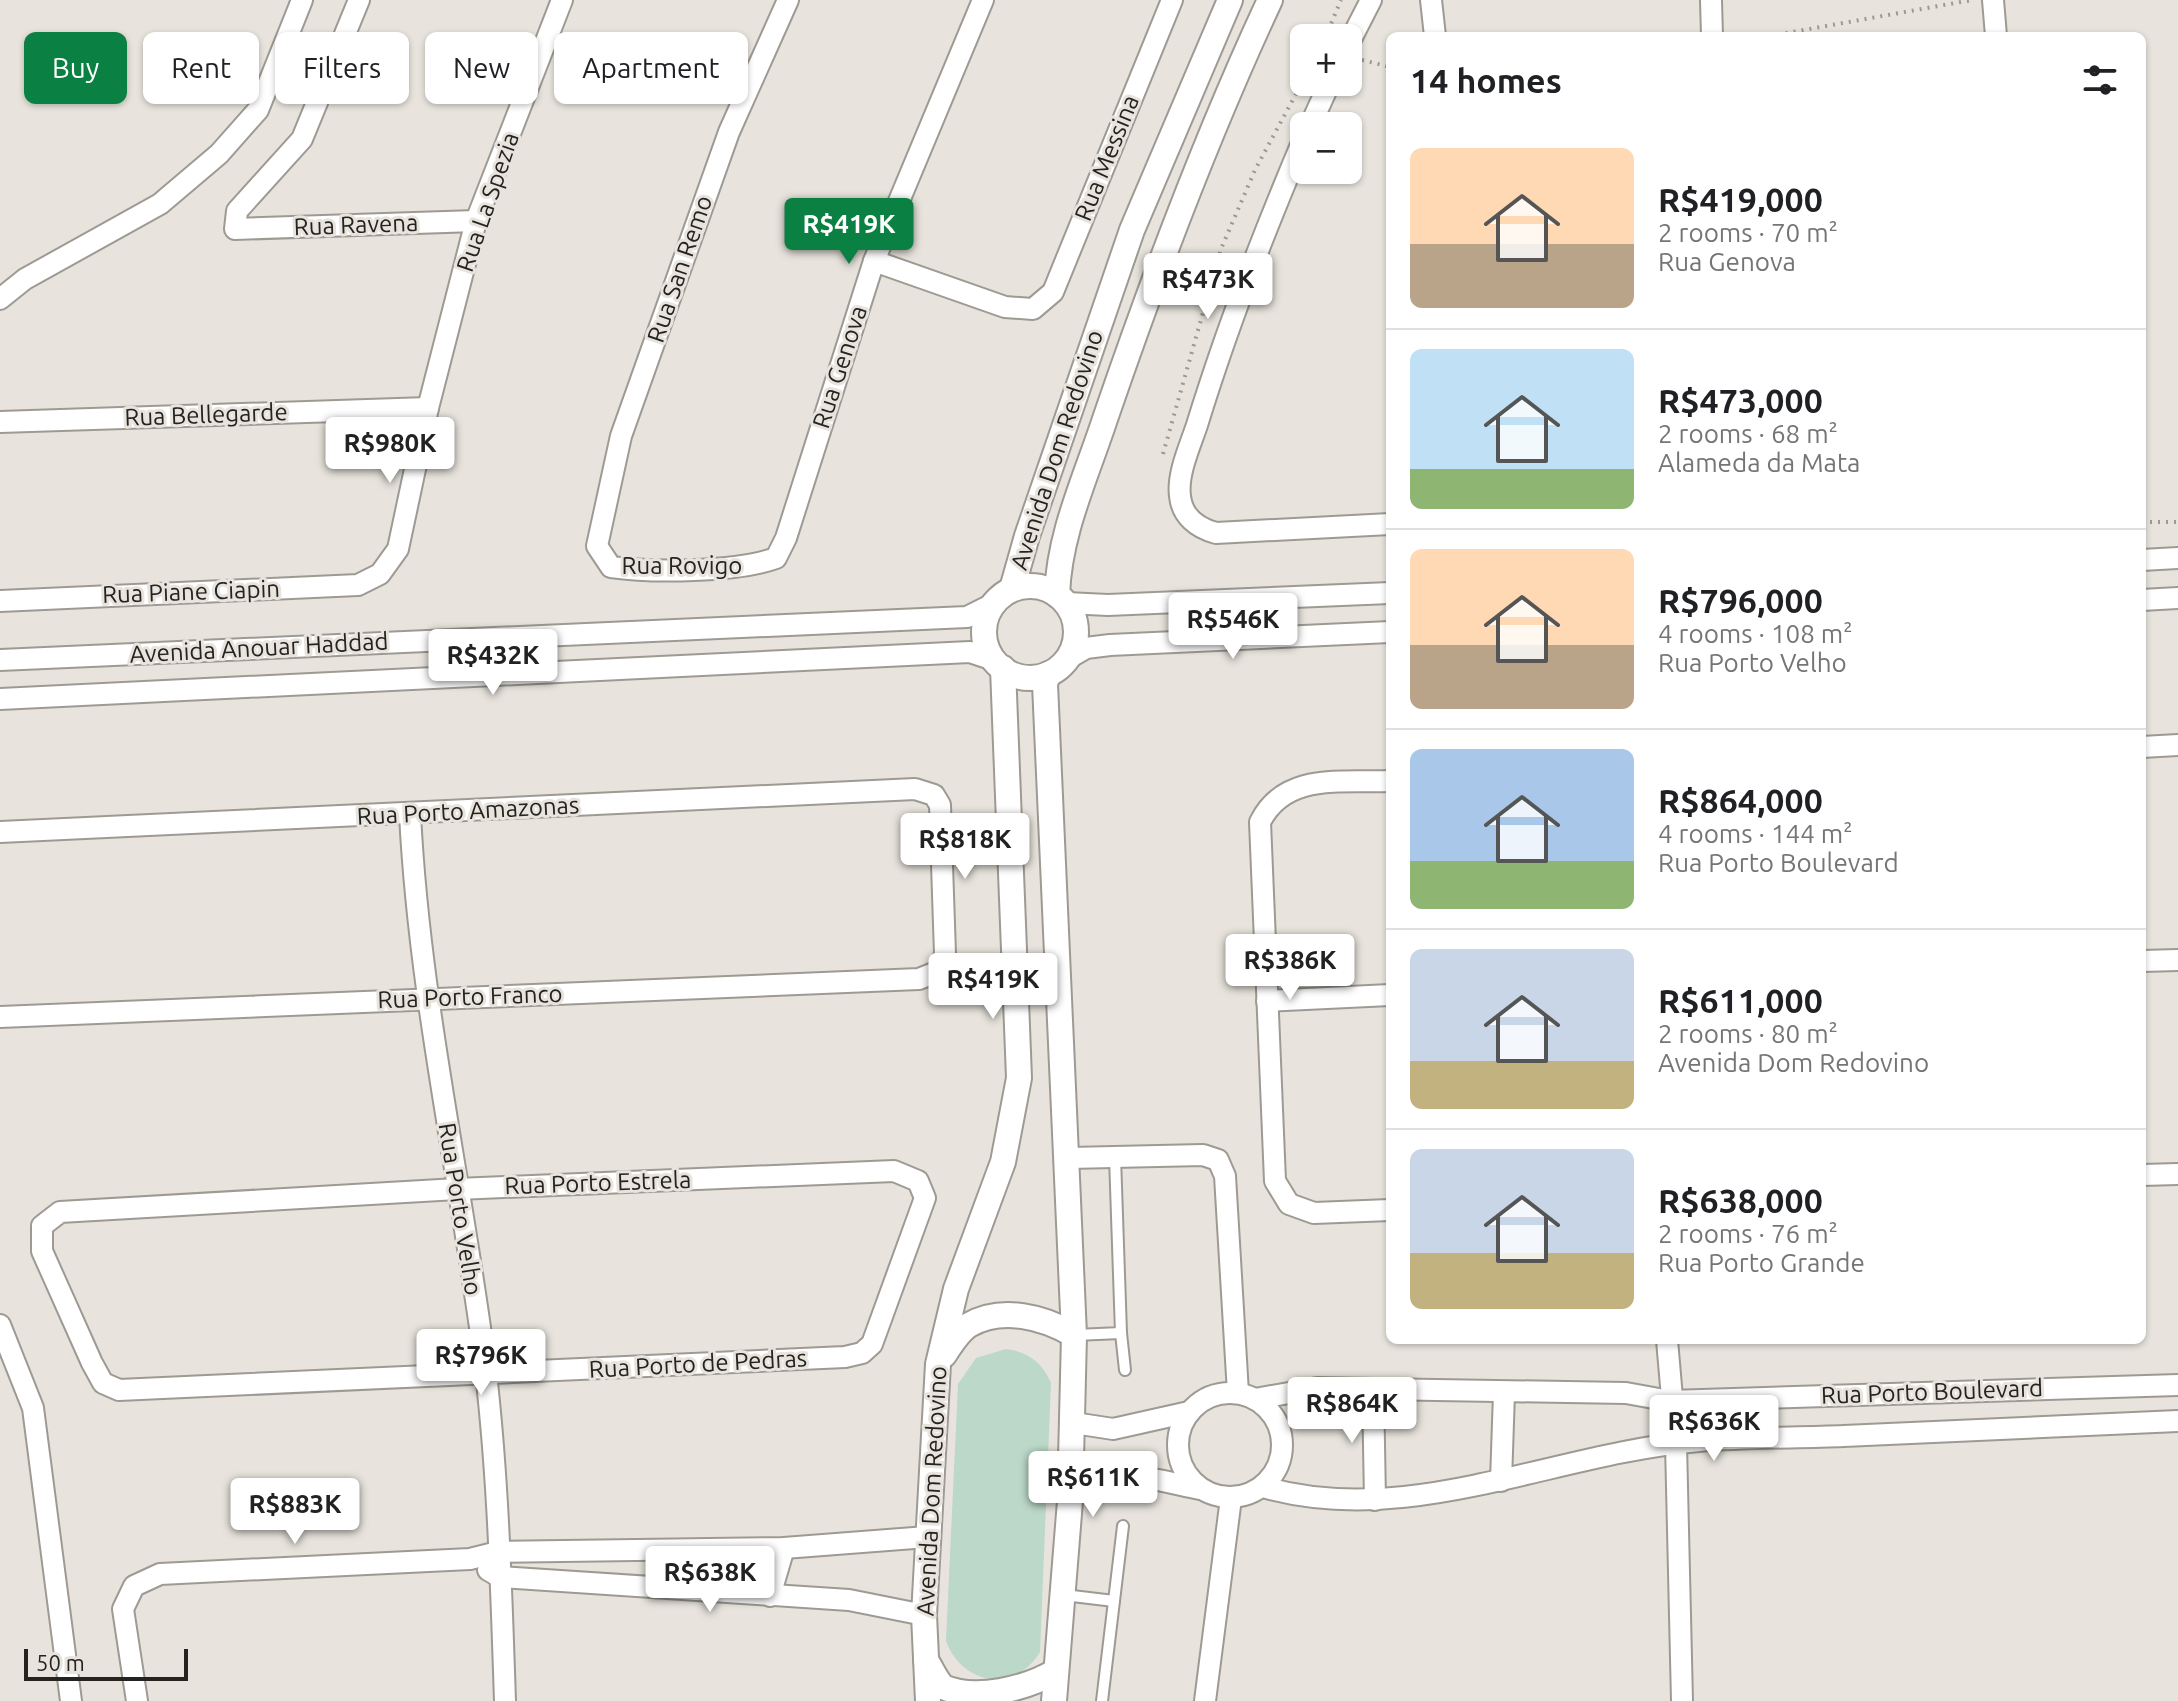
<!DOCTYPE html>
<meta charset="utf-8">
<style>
:root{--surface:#fff;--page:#f2f2f2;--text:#202124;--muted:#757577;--line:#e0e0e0;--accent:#0b8043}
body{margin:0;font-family:Ubuntu,sans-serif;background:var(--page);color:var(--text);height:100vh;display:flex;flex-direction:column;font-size:30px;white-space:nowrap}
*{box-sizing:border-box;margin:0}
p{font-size:26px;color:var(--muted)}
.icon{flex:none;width:44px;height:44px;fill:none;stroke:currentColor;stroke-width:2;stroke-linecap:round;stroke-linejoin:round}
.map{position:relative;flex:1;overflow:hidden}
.sheet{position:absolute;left:1386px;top:32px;width:760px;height:1312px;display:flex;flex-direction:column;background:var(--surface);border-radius:12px;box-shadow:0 2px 6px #0004}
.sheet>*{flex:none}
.guide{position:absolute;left:24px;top:32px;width:760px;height:72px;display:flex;gap:16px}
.buttons{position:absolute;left:1290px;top:24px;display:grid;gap:16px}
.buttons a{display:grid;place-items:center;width:72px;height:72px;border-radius:12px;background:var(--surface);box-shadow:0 2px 6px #0004;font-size:40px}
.scale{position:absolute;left:24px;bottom:20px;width:164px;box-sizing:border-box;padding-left:8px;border:4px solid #242320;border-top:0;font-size:22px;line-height:28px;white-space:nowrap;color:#242320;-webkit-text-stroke:6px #e8e4dd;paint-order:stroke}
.price{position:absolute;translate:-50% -68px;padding:0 18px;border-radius:8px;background:#fff;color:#222;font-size:26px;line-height:52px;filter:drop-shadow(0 2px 4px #0008)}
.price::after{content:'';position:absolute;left:50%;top:48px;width:24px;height:18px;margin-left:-12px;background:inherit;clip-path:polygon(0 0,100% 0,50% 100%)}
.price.current{background:var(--accent);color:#fff}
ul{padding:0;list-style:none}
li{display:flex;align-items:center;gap:24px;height:200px;padding:0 24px}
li+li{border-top:2px solid var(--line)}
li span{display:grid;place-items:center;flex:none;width:224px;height:160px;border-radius:12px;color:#555}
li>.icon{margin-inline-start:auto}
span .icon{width:96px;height:96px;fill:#fffc;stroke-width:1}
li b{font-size:34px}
h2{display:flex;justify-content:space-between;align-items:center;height:96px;padding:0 24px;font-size:34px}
.tag{padding:0 28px;border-radius:12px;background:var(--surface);box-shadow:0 2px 6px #0004;font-size:28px;line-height:72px}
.tag.current{background:var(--accent);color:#fff}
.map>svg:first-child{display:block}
.grass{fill:#bbd8c8}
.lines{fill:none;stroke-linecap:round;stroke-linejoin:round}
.service-casing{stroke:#9e9a93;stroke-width:14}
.minor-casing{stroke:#9e9a93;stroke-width:24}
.tertiary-casing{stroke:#9e9a93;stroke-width:28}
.path{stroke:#9c9993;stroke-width:4;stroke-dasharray:2 6;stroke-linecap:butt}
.service{stroke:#fff;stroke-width:10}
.minor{stroke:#fff;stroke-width:20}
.tertiary{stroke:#fff;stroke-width:24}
.labels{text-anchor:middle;stroke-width:6;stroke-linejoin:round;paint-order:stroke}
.street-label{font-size:24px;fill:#242320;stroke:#e8e4dd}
</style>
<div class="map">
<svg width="2178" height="1701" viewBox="0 0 2178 1701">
<rect width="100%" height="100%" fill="#e8e4dd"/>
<path class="grass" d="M 1006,1349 C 1028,1352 1042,1362 1051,1383 L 1040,1652 C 1015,1694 962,1685 946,1641 L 958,1384 L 976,1358 Z"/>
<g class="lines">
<defs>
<g id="service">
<polyline points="1121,1333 1125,1370"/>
<polyline points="1075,1335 1121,1333 1115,1157"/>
<polyline points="1064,1595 1114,1601"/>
<polyline points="1102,1701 1123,1526"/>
</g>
<g id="minor">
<polyline points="359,0 302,139 237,211 235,229 476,221"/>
<path d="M 788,0 L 729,132 L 621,436 L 597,546 L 611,567 C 653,573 737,572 776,558 L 786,538 L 874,261 L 983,0"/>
<polyline points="1431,0 1435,36"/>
<polyline points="1711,0 1712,36"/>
<polyline points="1993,0 1996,36"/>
<polyline points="1348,45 1371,0"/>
<polyline points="1310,126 1330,82"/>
<path d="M 1304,138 C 1264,232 1227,327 1197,425 C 1190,446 1177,474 1180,496 C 1182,516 1197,528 1216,533 L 1390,524"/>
<polyline points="874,261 1005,307 1033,309 1053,292 1172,0"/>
<polyline points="0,299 25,279 160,204 219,154 258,110 302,0"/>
<polyline points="0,422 428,408"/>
<polyline points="2142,560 2178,558"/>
<polyline points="2142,600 2178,598"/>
<polyline points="0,601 358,585 380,574 398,549 428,408 476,221 562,0"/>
<polyline points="1066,603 1108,605 1390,593"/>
<polyline points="1067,659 1086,648 1110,645 1390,632"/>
<polyline points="0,660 967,617 993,604"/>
<polyline points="0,699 970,652 994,660"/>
<polyline points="2142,747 2178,745"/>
<path d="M 1390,781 C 1341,783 1285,772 1260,822 L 1275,1181 L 1289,1204 L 1314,1213 L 1390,1210"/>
<path d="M 410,814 C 419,995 459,1170 483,1349 C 498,1465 501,1584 505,1701"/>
<polyline points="0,832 915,789 934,795 940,805 945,954 939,971 919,979 0,1017"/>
<polyline points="2142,961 2178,960"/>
<polyline points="1267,1001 1390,995"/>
<polyline points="1069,1158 1203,1155 1218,1160 1225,1176 1238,1393"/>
<polygon points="894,1171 918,1181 925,1198 872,1344 862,1353 845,1357 119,1390 103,1383 92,1363 42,1251 42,1226 60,1212 457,1189"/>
<polyline points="2142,1175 2178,1174"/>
<polyline points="0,1325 33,1408 71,1701"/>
<polyline points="1667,1340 1676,1444 1682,1701"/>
<polyline points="1373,1389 1375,1500"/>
<circle cx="1230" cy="1445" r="52"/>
<polyline points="1255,1399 1317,1388 1626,1393 1670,1401 2178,1385"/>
<polyline points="1074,1423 1113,1429 1189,1412"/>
<polyline points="1501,1481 1504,1393"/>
<path d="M 1263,1487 C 1408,1529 1554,1453 1699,1441 C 1747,1437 1796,1438 1844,1436 C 1956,1431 2067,1426 2178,1421"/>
<path d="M 1070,1501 C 1105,1461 1154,1480 1200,1489"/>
<polyline points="488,1570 500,1577 849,1600 924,1615"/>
<polyline points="770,1596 784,1548"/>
<polyline points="137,1701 123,1609 134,1586 160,1574 470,1559 498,1552 784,1548 927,1537"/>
<polyline points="1205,1701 1231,1498"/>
</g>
<g id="tertiary">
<circle cx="1030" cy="632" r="46"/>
<polyline points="1012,589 1027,536 1132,230 1230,0"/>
<path d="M 1057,595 C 1059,533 1086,477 1105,419 C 1154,276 1206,137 1270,0"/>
<polyline points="1048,674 1045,684 1074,1335 1070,1501 1054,1701"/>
<path d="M 944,1355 C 950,1346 959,1331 969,1325 C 1002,1306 1044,1317 1074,1335"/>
<path d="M 926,1660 C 931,1668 936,1680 943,1687 C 975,1701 1026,1689 1056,1671"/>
<polyline points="928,1701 924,1615 938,1364 956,1289 1003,1162 1019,1078 1003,668"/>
</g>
</defs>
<use href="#service" class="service-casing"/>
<use href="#minor" class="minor-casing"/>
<use href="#tertiary" class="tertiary-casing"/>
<g class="path">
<polyline points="1770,36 1972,0"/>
<polyline points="1325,38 1341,0"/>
<polyline points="1362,60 1390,67"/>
<polyline points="1163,454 1221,249 1255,170 1304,79"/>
<polyline points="2142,522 2178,522"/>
</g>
<use href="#service" class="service"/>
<use href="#minor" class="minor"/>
<use href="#tertiary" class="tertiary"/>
</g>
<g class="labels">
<g class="street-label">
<text transform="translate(1107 158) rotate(-68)" y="8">Rua Messina</text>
<text transform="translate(488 202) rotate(-71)" y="8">Rua La Spezia</text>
<text transform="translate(356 225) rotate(-2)" y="8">Rua Ravena</text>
<text transform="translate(680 269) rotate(-71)" y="8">Rua San Remo</text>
<text transform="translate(840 367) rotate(-72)" y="8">Rua Genova</text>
<text transform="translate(206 415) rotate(-2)" y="8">Rua Bellegarde</text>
<text transform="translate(1057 450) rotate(-72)" y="8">Avenida Dom Redovino</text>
<text x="682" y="574">Rua Rovigo</text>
<text transform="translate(191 592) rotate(-2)" y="8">Rua Piane Ciapin</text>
<text transform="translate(259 648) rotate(-3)" y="8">Avenida Anouar Haddad</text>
<text transform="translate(468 811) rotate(-3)" y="8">Rua Porto Amazonas</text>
<text transform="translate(470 997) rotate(-2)" y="8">Rua Porto Franco</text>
<text transform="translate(598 1183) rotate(-2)" y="8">Rua Porto Estrela</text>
<text transform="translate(460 1209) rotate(81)" y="8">Rua Porto Velho</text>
<text transform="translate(698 1364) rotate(-3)" y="8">Rua Porto de Pedras</text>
<text transform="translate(1932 1392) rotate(-2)" y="8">Rua Porto Boulevard</text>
<text transform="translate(932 1491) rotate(-87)" y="8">Avenida Dom Redovino</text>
</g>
</g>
</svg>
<div class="buttons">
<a>+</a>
<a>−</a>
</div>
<div class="scale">50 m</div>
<b class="price current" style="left:849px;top:266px">R$419K</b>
<b class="price" style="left:1208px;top:321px">R$473K</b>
<b class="price" style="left:390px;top:485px">R$980K</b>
<b class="price" style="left:1233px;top:661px">R$546K</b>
<b class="price" style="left:493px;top:697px">R$432K</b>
<b class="price" style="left:965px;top:881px">R$818K</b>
<b class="price" style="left:1290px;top:1002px">R$386K</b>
<b class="price" style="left:993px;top:1021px">R$419K</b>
<b class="price" style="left:481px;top:1397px">R$796K</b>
<b class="price" style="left:1352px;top:1445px">R$864K</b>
<b class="price" style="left:1714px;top:1463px">R$636K</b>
<b class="price" style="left:1093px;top:1519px">R$611K</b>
<b class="price" style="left:295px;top:1546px">R$883K</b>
<b class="price" style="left:710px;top:1614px">R$638K</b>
<div class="guide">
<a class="tag current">Buy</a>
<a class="tag">Rent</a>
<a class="tag">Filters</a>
<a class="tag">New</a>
<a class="tag">Apartment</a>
</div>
<section class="sheet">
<h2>14 homes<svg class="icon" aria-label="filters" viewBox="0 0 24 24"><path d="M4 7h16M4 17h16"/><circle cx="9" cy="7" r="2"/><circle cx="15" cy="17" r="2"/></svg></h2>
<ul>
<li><span style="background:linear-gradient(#ffd9b3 60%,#b9a48a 0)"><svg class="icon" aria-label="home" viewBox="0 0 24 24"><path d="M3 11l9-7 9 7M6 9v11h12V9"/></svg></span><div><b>R$419,000</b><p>2 rooms · 70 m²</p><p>Rua Genova</p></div></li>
<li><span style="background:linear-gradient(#bfe0f5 75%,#8fb573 0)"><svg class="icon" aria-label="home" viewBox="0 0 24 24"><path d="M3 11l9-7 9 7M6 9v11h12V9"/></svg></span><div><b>R$473,000</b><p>2 rooms · 68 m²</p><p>Alameda da Mata</p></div></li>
<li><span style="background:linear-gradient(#ffd9b3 60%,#b9a48a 0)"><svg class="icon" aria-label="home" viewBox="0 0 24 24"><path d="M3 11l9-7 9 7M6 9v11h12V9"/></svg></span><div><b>R$796,000</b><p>4 rooms · 108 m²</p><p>Rua Porto Velho</p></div></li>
<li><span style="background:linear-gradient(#a9c7e8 70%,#8fb573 0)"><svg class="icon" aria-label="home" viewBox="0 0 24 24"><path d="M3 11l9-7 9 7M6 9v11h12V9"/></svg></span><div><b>R$864,000</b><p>4 rooms · 144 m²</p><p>Rua Porto Boulevard</p></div></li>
<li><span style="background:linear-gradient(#c9d6e8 70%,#c2b280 0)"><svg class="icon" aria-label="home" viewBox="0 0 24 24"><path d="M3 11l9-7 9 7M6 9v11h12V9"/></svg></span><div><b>R$611,000</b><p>2 rooms · 80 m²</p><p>Avenida Dom Redovino</p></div></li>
<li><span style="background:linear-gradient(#c9d6e8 65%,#c2b280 0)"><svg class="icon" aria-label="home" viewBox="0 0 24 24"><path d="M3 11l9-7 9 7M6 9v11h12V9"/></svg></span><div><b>R$638,000</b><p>2 rooms · 76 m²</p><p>Rua Porto Grande</p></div></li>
</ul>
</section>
</div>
